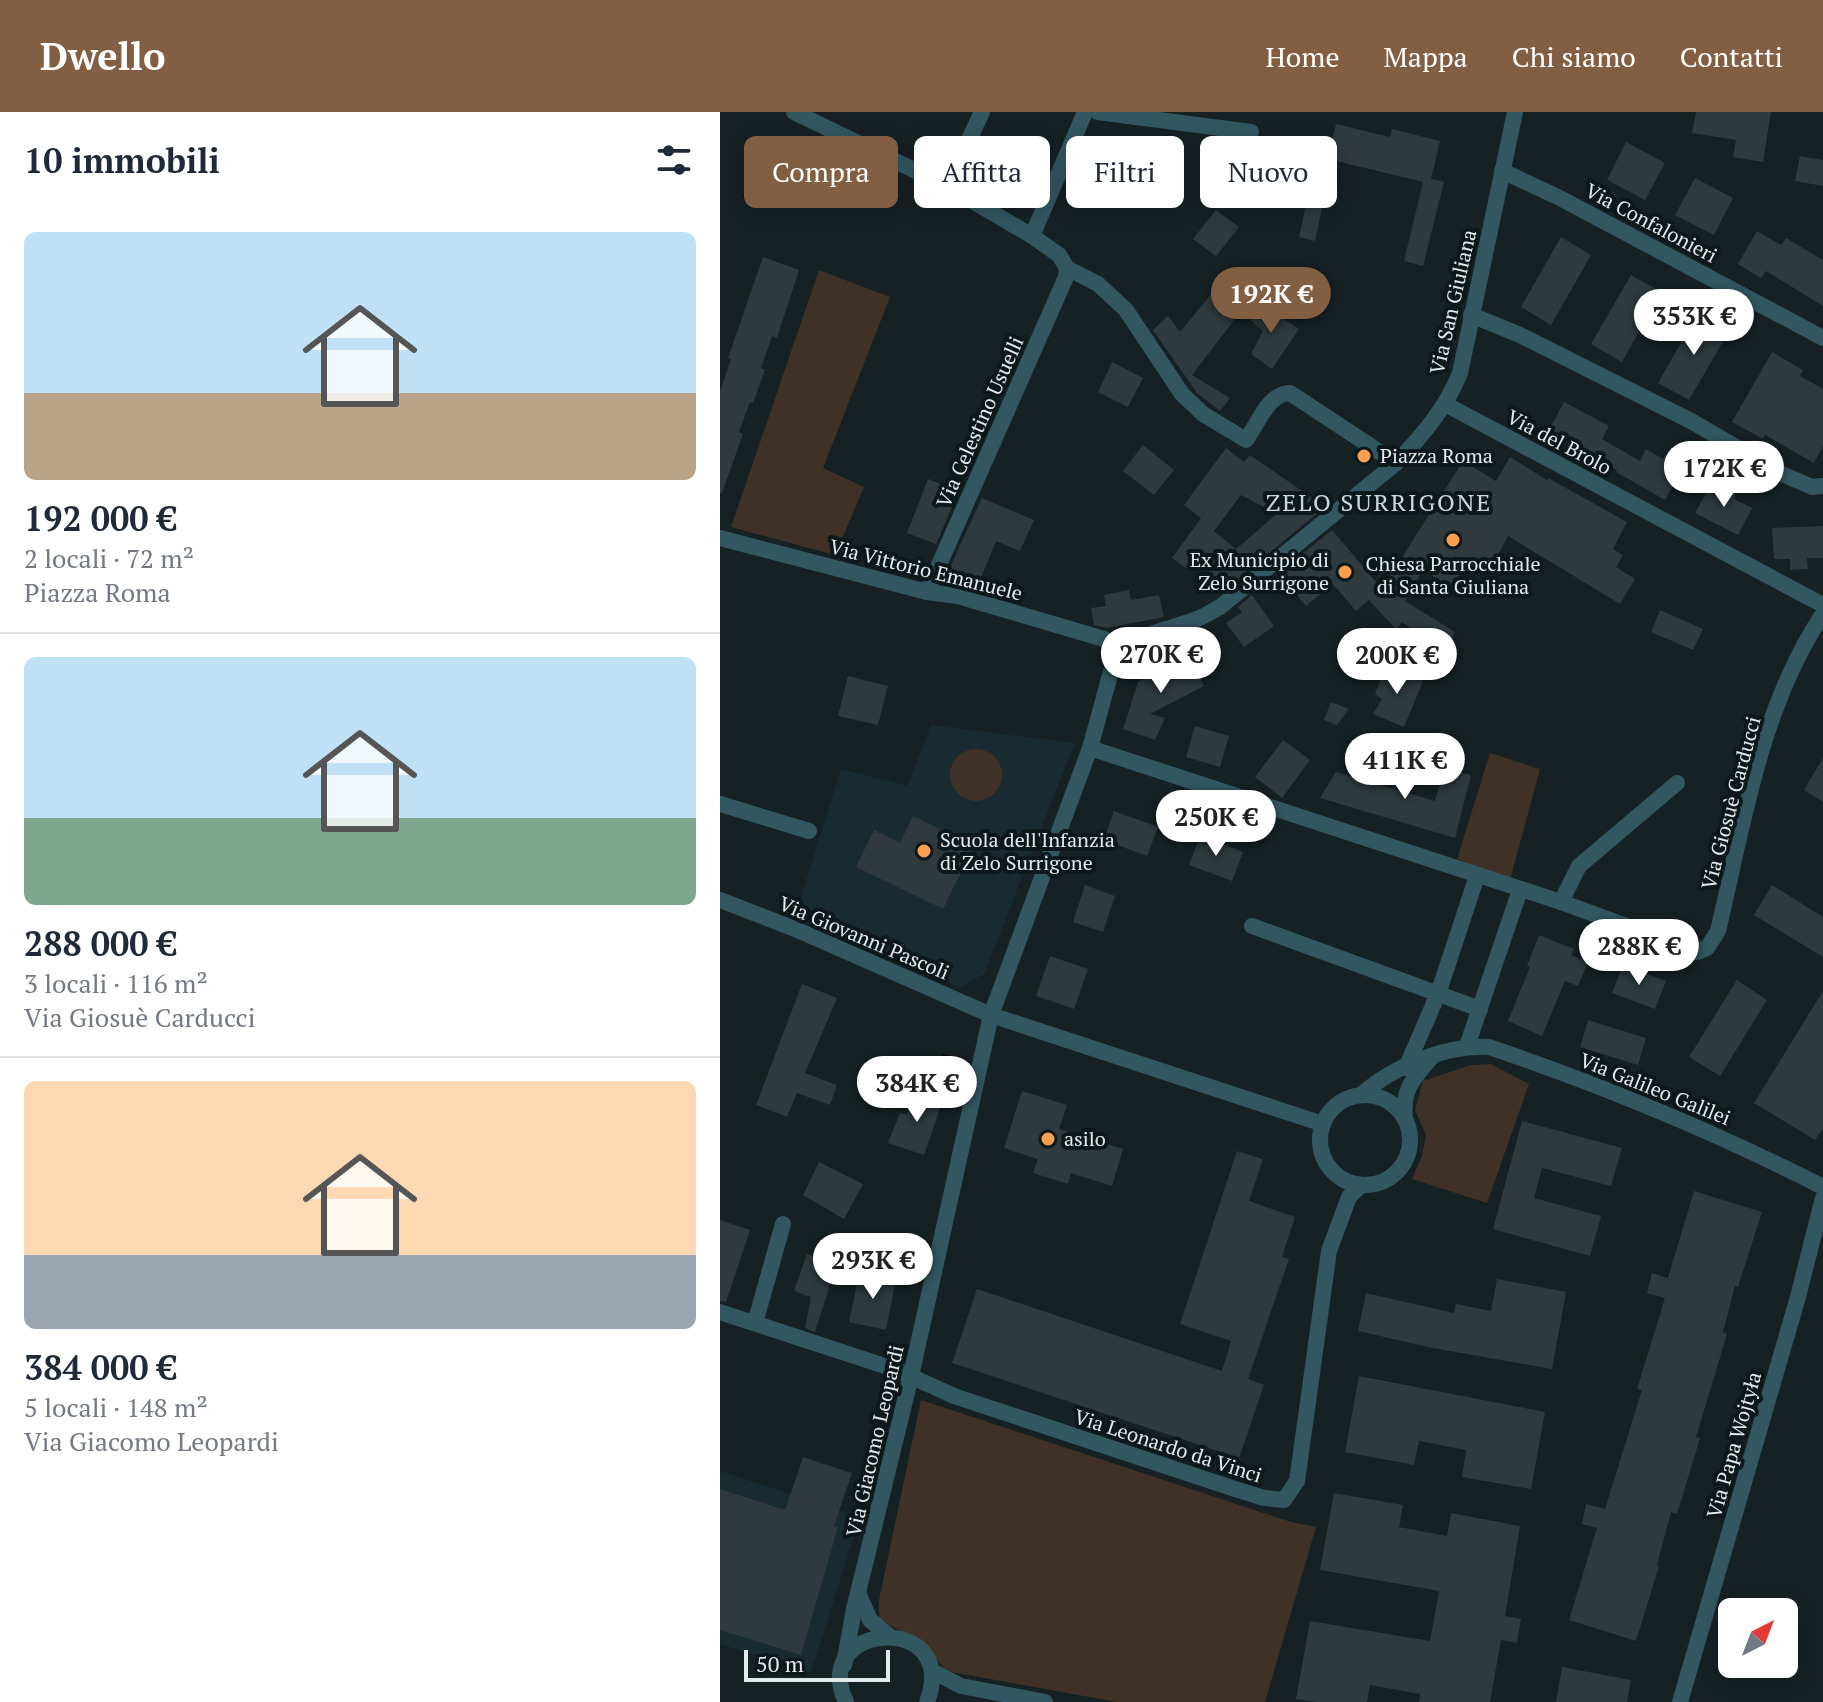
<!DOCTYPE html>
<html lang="it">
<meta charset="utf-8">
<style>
:root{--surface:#fff;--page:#f2f2f3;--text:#1f2937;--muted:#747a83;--line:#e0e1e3;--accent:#825e42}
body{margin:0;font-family:"PT Serif",serif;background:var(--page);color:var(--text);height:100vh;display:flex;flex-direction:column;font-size:30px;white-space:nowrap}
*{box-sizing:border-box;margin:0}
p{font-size:26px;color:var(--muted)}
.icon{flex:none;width:44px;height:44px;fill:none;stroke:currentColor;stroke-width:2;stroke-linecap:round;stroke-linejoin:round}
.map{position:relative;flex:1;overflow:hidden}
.panel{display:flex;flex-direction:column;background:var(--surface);width:720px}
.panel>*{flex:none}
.banner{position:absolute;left:24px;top:24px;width:760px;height:72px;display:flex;gap:16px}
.needle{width:52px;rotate:42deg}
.buttons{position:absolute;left:998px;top:1486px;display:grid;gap:16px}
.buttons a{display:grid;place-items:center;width:80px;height:80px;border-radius:12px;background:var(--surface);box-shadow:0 4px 20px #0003;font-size:40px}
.scale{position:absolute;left:24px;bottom:20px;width:146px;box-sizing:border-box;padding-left:8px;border:4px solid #e2eaec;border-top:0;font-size:22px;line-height:28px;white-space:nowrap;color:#e2eaec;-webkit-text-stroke:6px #0d181b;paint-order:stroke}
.price{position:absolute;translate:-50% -68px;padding:0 18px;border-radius:28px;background:#fff;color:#222;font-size:26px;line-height:52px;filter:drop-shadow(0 2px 4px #0008)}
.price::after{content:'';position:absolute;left:50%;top:48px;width:24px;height:18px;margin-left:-12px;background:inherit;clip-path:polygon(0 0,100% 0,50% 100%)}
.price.on{background:var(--accent);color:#fff}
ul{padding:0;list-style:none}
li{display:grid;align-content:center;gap:16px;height:424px;padding:0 24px}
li+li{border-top:2px solid var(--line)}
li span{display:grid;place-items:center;height:248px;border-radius:12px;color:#555}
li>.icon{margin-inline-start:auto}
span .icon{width:144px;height:144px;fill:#fffc;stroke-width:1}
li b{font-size:34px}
h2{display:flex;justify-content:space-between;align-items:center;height:96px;padding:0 24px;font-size:34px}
.tag{padding:0 28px;border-radius:12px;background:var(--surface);box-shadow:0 4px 20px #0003;font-size:28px;line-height:72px}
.tag.on{background:var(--accent);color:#fff}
header{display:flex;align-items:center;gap:48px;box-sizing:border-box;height:112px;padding:0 40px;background:var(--accent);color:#fff}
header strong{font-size:38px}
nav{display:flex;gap:44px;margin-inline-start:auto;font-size:28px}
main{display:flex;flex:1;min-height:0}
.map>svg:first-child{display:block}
.built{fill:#182b30}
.green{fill:#403126}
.water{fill:#190800}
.building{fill:#2e3a3e;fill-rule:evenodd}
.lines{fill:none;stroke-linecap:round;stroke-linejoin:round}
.street{stroke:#325761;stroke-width:16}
.poi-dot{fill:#fb9e50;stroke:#0d181b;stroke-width:3}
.labels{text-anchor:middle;stroke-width:8;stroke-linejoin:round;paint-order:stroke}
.street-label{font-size:20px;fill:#e2eaec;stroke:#0d181b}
.poi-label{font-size:20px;fill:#e2eaec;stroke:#0d181b;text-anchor:start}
.quarter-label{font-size:24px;letter-spacing:2px;fill:#cad9dd;stroke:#0d181b}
</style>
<header>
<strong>Dwello</strong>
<nav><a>Home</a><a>Mappa</a><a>Chi siamo</a><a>Contatti</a></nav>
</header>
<main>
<section class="panel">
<h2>10 immobili<svg class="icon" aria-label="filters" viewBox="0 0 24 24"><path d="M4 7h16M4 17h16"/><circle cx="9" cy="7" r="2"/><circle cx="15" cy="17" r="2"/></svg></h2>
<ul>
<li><span style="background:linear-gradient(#bfe0f5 65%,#b9a48a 0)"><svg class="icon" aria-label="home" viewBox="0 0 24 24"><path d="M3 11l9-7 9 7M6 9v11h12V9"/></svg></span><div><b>192 000 €</b><p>2 locali · 72 m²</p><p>Piazza Roma</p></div></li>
<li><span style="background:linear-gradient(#bfe0f5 65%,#7fa58c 0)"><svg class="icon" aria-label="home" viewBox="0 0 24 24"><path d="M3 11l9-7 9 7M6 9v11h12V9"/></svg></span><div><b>288 000 €</b><p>3 locali · 116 m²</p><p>Via Giosuè Carducci</p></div></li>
<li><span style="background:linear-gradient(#ffd9b3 70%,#9aa5b1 0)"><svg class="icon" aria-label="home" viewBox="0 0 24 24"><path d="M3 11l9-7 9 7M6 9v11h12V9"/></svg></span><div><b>384 000 €</b><p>5 locali · 148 m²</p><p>Via Giacomo Leopardi</p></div></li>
</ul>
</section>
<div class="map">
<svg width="1103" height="1590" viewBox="0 0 1103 1590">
<rect width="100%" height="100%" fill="#162124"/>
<g class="built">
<polygon points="211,613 355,631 264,862 240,876 75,804 121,657 187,674"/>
<polygon points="0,1359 140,1405 91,1561 0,1532"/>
</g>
<g class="green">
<polygon points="99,158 170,185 103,356 144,375 115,443 11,415"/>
<circle cx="256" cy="663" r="26"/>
<polygon points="770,641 820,657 790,768 737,747"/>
<polygon points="771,952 809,972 767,1091 692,1067 702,1044 706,1023 695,998 703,969 751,953"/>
<path d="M 201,1288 L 571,1410 L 596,1415 L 545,1590 L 397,1590 L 226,1559 C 203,1527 193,1526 159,1507 L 159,1488 Z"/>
</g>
<g class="water">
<polygon points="32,60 46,67 36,91 23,85"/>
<polygon points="222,942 235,945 228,969 215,967"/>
</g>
<g class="building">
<polygon points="976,0 1051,0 1043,50 1013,45 1016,28 972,21"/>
<polygon points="616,12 670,25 672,17 720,29 711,67 724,70 703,154 684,149 703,70 612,48 595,129 579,125 597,41 608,44"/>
<polygon points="282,30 313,49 290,89 258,70"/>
<polygon points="906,30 945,51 925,88 887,68"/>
<polygon points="1080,44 1103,48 1103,74 1075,69"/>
<polygon points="975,66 1013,86 994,123 955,103"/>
<polygon points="496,98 519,115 496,144 473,127"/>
<polygon points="1037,119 1061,133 1066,126 1103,148 1103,194 1046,159 1041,166 1018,152"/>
<polygon points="841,125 871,143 831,213 801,195"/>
<polygon points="43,145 79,158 57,226 52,224 41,256 45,258 33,291 30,290 19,320 23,322 2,381 0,381 0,279 11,247 8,246"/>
<polygon points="911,163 941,180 902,250 871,232"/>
<polygon points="502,169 528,190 472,263 510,286 500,299 477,281 433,218 448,204 460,220"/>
<polygon points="539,190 579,217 552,257 531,242 543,219 527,205"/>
<polygon points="978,201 1009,219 969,288 938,271"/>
<polygon points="1052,240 1083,258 1080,264 1103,277 1103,334 1094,351 1045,323 1043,327 1012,310"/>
<polygon points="392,250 423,266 408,295 378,280"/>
<polygon points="844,290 889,314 882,327 920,349 926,337 943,347 946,342 965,353 945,388 896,360 897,358 828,320"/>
<polygon points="423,333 454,358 434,383 403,359"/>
<path d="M 506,336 L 524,350 L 530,343 L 605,395 L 504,478 L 478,446 L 469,458 L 452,446 L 481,406 L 464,393 ZM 521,383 L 557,402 L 516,437 L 494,419 Z"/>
<polygon points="790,345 827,368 828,366 907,410 893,437 903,443 896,455 915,467 900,492 788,424 775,449 766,453 756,453 753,458 746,454 732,476 703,458 685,489 735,520 724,540 682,510 676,517 649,488 636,499 613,472 586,494 559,461 612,418 662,477 743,349 776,369"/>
<polygon points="208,367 239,379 216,432 187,421"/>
<polygon points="992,370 1016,382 1014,387 1032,396 1018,423 975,401"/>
<polygon points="262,386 314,408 300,439 276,429 256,478 225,466"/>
<polygon points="1103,414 1103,446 1087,446 1088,457 1070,458 1070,447 1054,447 1052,416"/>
<polygon points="409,478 411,488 439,483 444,505 387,516 374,513 371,496 386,494 384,483"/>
<polygon points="532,483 554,514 524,535 506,511 522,500 518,495"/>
<polygon points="940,498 983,517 973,538 931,520"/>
<polygon points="469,539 484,574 430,602 445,606 435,628 403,617 418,570"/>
<polygon points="666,554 703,569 684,615 653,602 662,587 655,582"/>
<polygon points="128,564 168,574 158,613 118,604"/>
<polygon points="611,590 629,597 617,613 604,608"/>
<polygon points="475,614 509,624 500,655 466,645"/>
<polygon points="563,628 590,648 562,686 535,665"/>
<polygon points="1103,646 1103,690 1084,678"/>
<polygon points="724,656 751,663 735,726 600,686 616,660 715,689"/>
<polygon points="394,699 438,715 427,744 384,728"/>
<polygon points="193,704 254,734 223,797 136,755 154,718 180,731"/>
<polygon points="480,724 523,740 512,769 469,753"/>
<polygon points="365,773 395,784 383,820 353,810"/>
<polygon points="1052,773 1103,805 1103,845 1034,803"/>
<polygon points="819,823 854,837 851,843 868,850 858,874 845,869 822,924 788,909 810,855 807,854"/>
<polygon points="330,844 368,857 354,897 316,884"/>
<polygon points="903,853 946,869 935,897 892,881"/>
<polygon points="1017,868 1047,888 1000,964 969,945"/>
<polygon points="82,872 117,886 85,961 117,973 110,993 77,981 67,1005 36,993"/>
<polygon points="1103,879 1103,1016 1095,1028 1034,991"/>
<polygon points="868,908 926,926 918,953 860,935"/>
<polygon points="302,979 347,993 339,1017 403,1037 392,1074 351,1061 348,1072 313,1061 318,1047 284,1036"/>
<polygon points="194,980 223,988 204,1043 168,1031 180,1001 187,1002"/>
<polygon points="802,1009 902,1036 891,1074 822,1056 814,1086 881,1104 870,1144 773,1117"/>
<polygon points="517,1039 543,1047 529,1089 575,1105 562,1145 569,1147 528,1267 544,1273 519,1346 232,1251 257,1177 502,1259 511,1229 460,1212"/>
<polygon points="99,1050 143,1072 124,1107 83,1083"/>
<polygon points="974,1079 1042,1100 1018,1175 1015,1174 1003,1220 1007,1222 976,1325 980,1326 957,1402 951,1400 937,1453 939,1454 916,1529 849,1508 877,1416 862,1412 866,1392 885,1397 922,1278 917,1277 945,1186 927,1181 932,1161 948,1166"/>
<polygon points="0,1108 30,1118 6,1190 0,1189"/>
<polygon points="100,1141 118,1147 95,1220 85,1216 91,1185 74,1179 87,1142 97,1146"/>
<polygon points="140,1159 176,1167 166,1218 129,1210"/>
<polygon points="777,1167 846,1180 832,1257 713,1236 638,1219 646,1181 734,1201 736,1192 771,1199"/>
<polygon points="639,1264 825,1300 811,1377 742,1365 746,1338 699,1329 694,1353 625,1340"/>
<polygon points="83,1345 132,1361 114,1414 118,1415 81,1543 0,1518 0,1377 65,1398"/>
<polygon points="614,1381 683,1393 679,1415 727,1424 731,1401 800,1414 785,1504 801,1507 797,1531 781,1528 770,1590 699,1590 700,1582 650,1573 647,1590 595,1590 576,1587 590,1509 710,1529 719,1479 600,1458"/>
<polygon points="842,1555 911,1568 907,1590 836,1590"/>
</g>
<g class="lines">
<g class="street">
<path d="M 74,0 L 227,74 L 312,124 L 339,143 L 347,156 L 378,172 L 406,198 L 462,282 L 483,302 L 526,328 C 538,312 548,281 570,281 L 676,351"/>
<polyline points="378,0 531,20"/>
<polyline points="782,59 838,85 1103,226"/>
<polyline points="227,74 262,0"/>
<polyline points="312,124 365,0"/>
<polyline points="751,203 800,223 971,309 1062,362 1092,375 1103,374"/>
<polyline points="725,292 1103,493"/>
<polyline points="0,426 207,480 238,484 384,527 399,538"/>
<polyline points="207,480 346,165 347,156"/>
<path d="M 370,636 L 841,790 L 977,840 L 987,836 L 998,819 C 1023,713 1041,594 1103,502"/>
<polyline points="0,692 89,719"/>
<polyline points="0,788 75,817 271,903 603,1012"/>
<polyline points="841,790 859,754 957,671"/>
<polyline points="532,814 760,897"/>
<polyline points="747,934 800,778"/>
<polyline points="686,956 718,882 757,764"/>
<path d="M 641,983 C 673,954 726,933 769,935 C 884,974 995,1020 1103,1075"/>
<circle cx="645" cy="1028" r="45"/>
<path d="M 685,1007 C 682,978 692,968 710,947"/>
<polyline points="0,1200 177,1258 234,1284 515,1377 544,1386 564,1388 577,1369 609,1139 629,1085 641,1073"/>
<polyline points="35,1211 63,1112"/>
<polyline points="139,1483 150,1508 168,1523"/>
<path d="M 124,1553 L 134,1497 L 191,1264 L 271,903 L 370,636 L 395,545 C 408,523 453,517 477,507 C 485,504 492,499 500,495 L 676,351 C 702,324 726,296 740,261 L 795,0"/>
<polyline points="212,1559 241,1574 325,1590"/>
<path d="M 126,1590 C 88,1509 241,1499 207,1590"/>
<polyline points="960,1590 1078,1185 1103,1086"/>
</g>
</g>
<g class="poi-dot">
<circle cx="644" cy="344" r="8"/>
<circle cx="733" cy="428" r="8"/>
<circle cx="625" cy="460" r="8"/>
<circle cx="204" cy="739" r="8"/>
<circle cx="328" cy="1027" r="8"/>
</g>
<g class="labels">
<g class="street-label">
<text transform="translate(931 111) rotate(28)" y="7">Via Confalonieri</text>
<text transform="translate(733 190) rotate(-77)" y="7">Via San Giuliana</text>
<text transform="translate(260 310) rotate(-66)" y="7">Via Celestino Usuelli</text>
<text transform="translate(839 330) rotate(28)" y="7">Via del Brolo</text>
<text transform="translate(206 458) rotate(14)" y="7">Via Vittorio Emanuele</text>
<text transform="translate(1011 691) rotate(-75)" y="7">Via Giosuè Carducci</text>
<text transform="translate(144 826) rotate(23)" y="7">Via Giovanni Pascoli</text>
<text transform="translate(935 977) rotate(22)" y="7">Via Galileo Galilei</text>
<text transform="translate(155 1329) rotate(-77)" y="7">Via Giacomo Leopardi</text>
<text transform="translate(1014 1333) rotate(-74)" y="7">Via Papa Wojtyła</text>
<text transform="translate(448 1334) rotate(18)" y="7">Via Leonardo da Vinci</text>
</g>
<g class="poi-label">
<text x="660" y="351">Piazza Roma</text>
<text x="609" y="455" text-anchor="end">Ex Municipio di<tspan x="609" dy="23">Zelo Surrigone</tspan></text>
<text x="733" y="459" text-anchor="middle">Chiesa Parrocchiale<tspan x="733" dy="23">di Santa Giuliana</tspan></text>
<text x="220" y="735">Scuola dell'Infanzia<tspan x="220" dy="23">di Zelo Surrigone</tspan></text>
<text x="344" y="1034">asilo</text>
</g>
<g class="quarter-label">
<text x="659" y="399">ZELO SURRIGONE</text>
</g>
</g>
</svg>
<div class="buttons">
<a><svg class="needle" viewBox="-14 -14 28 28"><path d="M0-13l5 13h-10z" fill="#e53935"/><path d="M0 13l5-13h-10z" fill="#747a83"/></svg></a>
</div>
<div class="scale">50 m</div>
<b class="price on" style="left:551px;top:223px">192K €</b>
<b class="price" style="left:974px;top:245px">353K €</b>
<b class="price" style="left:1004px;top:397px">172K €</b>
<b class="price" style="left:441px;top:583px">270K €</b>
<b class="price" style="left:677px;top:584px">200K €</b>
<b class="price" style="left:685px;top:689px">411K €</b>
<b class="price" style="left:496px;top:746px">250K €</b>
<b class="price" style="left:919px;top:875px">288K €</b>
<b class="price" style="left:197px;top:1012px">384K €</b>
<b class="price" style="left:153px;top:1189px">293K €</b>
<div class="banner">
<a class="tag on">Compra</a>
<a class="tag">Affitta</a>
<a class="tag">Filtri</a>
<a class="tag">Nuovo</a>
</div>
</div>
</main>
